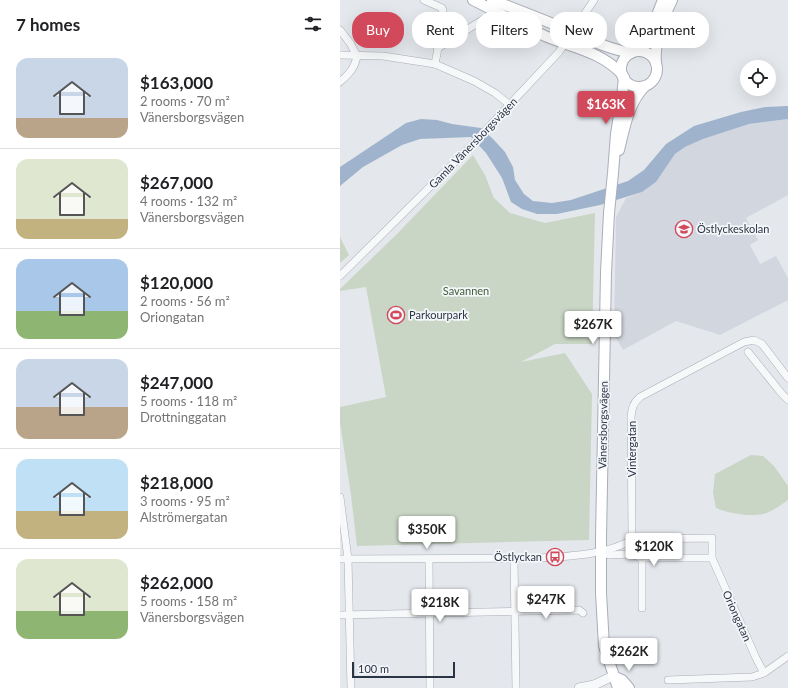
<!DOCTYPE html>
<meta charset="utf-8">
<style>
:root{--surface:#fff;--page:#f6f6f6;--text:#202124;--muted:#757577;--line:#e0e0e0;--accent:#d1495b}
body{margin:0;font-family:Lato,sans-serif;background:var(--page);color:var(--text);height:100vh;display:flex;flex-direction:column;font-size:15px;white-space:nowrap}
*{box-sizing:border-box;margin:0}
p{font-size:13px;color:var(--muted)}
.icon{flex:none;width:22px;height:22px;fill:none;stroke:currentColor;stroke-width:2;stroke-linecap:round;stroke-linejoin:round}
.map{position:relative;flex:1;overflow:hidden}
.sheet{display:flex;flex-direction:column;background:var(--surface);width:340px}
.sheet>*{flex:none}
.banner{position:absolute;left:12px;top:12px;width:376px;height:36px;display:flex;gap:8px}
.fabs{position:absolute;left:400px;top:60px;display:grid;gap:8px}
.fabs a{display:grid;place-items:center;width:36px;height:36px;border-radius:50%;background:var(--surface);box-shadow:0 4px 16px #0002;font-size:20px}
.scale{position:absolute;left:12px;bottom:10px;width:103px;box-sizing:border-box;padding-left:4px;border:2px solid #2b3445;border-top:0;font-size:11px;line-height:14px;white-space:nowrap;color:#2b3445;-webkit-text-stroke:3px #f4f6f9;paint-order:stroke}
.price{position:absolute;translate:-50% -34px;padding:0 9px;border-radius:4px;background:#fff;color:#222;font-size:13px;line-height:26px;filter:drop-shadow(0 1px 2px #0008)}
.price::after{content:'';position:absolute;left:50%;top:24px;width:12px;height:9px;margin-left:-6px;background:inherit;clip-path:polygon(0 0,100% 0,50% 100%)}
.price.current{background:var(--accent);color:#fff}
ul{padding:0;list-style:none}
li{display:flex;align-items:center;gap:12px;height:100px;padding:0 16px}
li+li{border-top:1px solid var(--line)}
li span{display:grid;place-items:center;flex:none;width:112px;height:80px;border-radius:12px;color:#555}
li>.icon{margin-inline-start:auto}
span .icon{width:48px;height:48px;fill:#fffc;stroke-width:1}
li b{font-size:17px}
h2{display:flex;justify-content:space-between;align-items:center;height:48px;padding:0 16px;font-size:17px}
.tag{padding:0 14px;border-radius:16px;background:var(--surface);box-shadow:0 4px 16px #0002;font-size:14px;line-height:36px}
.tag.current{background:var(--accent);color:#fff}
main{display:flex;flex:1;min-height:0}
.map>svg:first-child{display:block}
.built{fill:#d2d6de}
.green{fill:#c9d6c5}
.water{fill:#9fb4cc}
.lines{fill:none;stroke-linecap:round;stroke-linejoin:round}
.minor-casing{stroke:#a9aeb7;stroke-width:8}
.tertiary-casing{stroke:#a9aeb7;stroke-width:10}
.secondary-casing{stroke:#a9aeb7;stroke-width:12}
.minor{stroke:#f7f8fa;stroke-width:7}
.tertiary{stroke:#f7f8fa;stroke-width:9}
.secondary{stroke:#fff;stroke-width:10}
.labels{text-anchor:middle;stroke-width:3.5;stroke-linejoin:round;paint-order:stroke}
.street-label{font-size:11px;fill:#2b3445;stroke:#f4f6f9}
.poi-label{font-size:11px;fill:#2b3445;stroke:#f4f6f9;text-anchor:start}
.park-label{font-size:11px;fill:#3f6138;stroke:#f4f6f9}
</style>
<main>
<section class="sheet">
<h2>7 homes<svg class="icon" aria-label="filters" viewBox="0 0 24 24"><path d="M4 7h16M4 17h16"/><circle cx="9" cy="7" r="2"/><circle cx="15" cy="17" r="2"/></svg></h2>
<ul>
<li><span style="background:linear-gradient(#c9d6e8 75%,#b9a48a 0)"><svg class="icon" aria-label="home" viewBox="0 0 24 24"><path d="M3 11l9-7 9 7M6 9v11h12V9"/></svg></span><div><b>$163,000</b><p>2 rooms · 70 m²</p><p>Vänersborgsvägen</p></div></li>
<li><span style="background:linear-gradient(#dfe7d0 75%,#c2b280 0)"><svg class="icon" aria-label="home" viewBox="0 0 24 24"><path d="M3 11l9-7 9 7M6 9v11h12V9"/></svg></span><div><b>$267,000</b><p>4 rooms · 132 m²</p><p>Vänersborgsvägen</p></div></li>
<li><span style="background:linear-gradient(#a9c7e8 65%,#8fb573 0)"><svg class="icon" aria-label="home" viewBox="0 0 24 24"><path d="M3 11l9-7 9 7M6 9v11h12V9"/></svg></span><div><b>$120,000</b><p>2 rooms · 56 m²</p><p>Oriongatan</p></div></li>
<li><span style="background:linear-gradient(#c9d6e8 60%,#b9a48a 0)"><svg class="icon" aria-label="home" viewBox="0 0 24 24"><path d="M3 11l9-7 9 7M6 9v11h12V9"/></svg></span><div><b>$247,000</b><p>5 rooms · 118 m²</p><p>Drottninggatan</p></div></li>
<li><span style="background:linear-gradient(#bfe0f5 65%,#c2b280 0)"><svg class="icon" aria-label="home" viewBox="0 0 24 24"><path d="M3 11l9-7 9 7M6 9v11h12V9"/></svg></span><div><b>$218,000</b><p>3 rooms · 95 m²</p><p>Alströmergatan</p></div></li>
<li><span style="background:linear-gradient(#dfe7d0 65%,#8fb573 0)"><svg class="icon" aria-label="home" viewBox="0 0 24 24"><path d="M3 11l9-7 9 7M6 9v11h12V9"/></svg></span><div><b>$262,000</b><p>5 rooms · 158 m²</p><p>Vänersborgsvägen</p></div></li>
</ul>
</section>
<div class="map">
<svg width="448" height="688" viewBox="0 0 448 688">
<rect width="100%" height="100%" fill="#e4e7ec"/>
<polygon class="built" points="448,119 448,195 406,218 418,240 410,245 420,264 436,256 448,278 448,300 380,335 336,321 283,350 274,334 276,217 286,198 302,192 316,182 335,154 345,147 363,139 409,124"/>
<g class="green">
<polygon points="133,155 145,175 154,198 170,213 205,223 255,213 252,344 215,344 181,362 225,353 252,394 249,540 17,546 11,495 0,423 0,407 46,397 26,287 0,291 0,289 58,233"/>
<polygon points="0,237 9,255 0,263"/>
<path d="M 411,455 L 423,456 L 434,466 L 448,486 L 448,500 C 441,505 432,512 423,514 C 409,517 388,513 376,508 L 373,493 L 375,474 Z"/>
</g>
<polygon class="water" points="448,106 448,119 409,124 363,139 345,147 335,154 316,182 302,192 260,205 217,214 197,214 182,209 171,202 162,178 146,153 131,137 80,139 62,145 23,167 0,186 0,167 66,123 81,119 97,120 112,124 141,128 153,139 165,152 173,167 175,180 184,194 193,201 212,203 231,200 288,181 304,170 326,144 354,126 401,112 425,107"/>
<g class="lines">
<defs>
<g id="minor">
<polyline points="84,0 102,8 103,10 92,38 92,40 98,48 95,64"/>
<polyline points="0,30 10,43 17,56"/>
<polyline points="98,48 144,19"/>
<polyline points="0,55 43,56 95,64 134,81 155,93 170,105"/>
<path d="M 0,82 C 9,74 15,68 17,56"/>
<polyline points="0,276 131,146 219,52 254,0"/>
<polyline points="408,352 442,394 448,400"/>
<polyline points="0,497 8,559 11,688"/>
<polyline points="261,552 269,555 291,554 302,558 372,558"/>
<path d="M 300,558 L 294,539 L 292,533 L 291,417 C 292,408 293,403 300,397 L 404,342 L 414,340 L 422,344 L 448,378"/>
<polyline points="302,558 302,608"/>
<path d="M 0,559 L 200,558 C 232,556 266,555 294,539 L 372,538 L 372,558 L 416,658 L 424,673"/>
<polyline points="89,559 90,688"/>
<polyline points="174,559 176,688"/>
<polyline points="0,615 239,610 243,613"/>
<polyline points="328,680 412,677 424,673 448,656"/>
</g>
<polyline id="tertiary" points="239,688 254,685 273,676"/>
<g id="secondary">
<path d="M 133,0 C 157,12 181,25 205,36 C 233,48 260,51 282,74"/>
<path d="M 152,0 C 178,10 204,20 230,31 C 250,40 269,49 291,53"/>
<polyline points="297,51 307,40 323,0"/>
<circle cx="299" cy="69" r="18"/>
<path d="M 316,63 C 314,42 323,19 332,0"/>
<path d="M 279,150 C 285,126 288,104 305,86"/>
<polyline points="273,676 282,680 289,688"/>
<polyline points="278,688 264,646 261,593 261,538 266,273 269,213 273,173 276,134 282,97 284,77"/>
</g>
</defs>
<use href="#minor" class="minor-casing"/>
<use href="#tertiary" class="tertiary-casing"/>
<use href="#secondary" class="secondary-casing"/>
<use href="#minor" class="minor"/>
<use href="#tertiary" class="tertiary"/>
<use href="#secondary" class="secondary"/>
</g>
<defs>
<symbol id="school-ring" viewBox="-11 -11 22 22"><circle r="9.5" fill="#f4f6f9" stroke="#d1495b" stroke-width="1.5"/><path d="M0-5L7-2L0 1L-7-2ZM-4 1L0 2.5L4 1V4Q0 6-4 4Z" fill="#d1495b"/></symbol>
<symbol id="stadium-ring" viewBox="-11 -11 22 22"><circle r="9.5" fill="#f4f6f9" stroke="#d1495b" stroke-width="1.5"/><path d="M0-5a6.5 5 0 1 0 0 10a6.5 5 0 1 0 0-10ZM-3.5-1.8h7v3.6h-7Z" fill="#d1495b"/></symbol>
<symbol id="bus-ring" viewBox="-11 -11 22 22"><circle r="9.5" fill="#f4f6f9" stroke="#d1495b" stroke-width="1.5"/><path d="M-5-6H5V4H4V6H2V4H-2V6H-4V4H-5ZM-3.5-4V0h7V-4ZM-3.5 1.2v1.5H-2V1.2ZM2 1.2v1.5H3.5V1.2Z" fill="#d1495b"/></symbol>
</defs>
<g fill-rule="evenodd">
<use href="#school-ring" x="334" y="219" width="20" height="20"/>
<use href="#stadium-ring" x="46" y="305" width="20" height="20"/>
<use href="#bus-ring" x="205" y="547" width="20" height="20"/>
</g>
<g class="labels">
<g class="street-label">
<text transform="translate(133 143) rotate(-46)" y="4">Gamla Vänersborgsvägen</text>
<text transform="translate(263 425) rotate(-89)" y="4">Vänersborgsvägen</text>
<text transform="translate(292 449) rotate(-90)" y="4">Vintergatan</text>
<text transform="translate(397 616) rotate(66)" y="4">Oriongatan</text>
</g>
<g class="poi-label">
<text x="357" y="233">Östlyckeskolan</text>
<text x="69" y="319">Parkourpark</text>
<text x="202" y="561" text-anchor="end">Östlyckan</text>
</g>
<g class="park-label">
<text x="126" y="295">Savannen</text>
</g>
</g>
</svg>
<div class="fabs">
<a><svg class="icon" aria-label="locate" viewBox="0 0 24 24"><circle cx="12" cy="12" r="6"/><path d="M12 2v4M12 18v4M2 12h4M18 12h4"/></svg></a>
</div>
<div class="scale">100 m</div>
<b class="price current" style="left:266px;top:125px">$163K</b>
<b class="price" style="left:253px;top:345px">$267K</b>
<b class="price" style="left:87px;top:550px">$350K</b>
<b class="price" style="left:314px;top:567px">$120K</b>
<b class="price" style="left:206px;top:620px">$247K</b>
<b class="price" style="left:100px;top:623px">$218K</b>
<b class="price" style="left:289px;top:672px">$262K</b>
<div class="banner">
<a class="tag current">Buy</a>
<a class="tag">Rent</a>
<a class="tag">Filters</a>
<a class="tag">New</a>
<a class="tag">Apartment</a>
</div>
</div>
</main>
